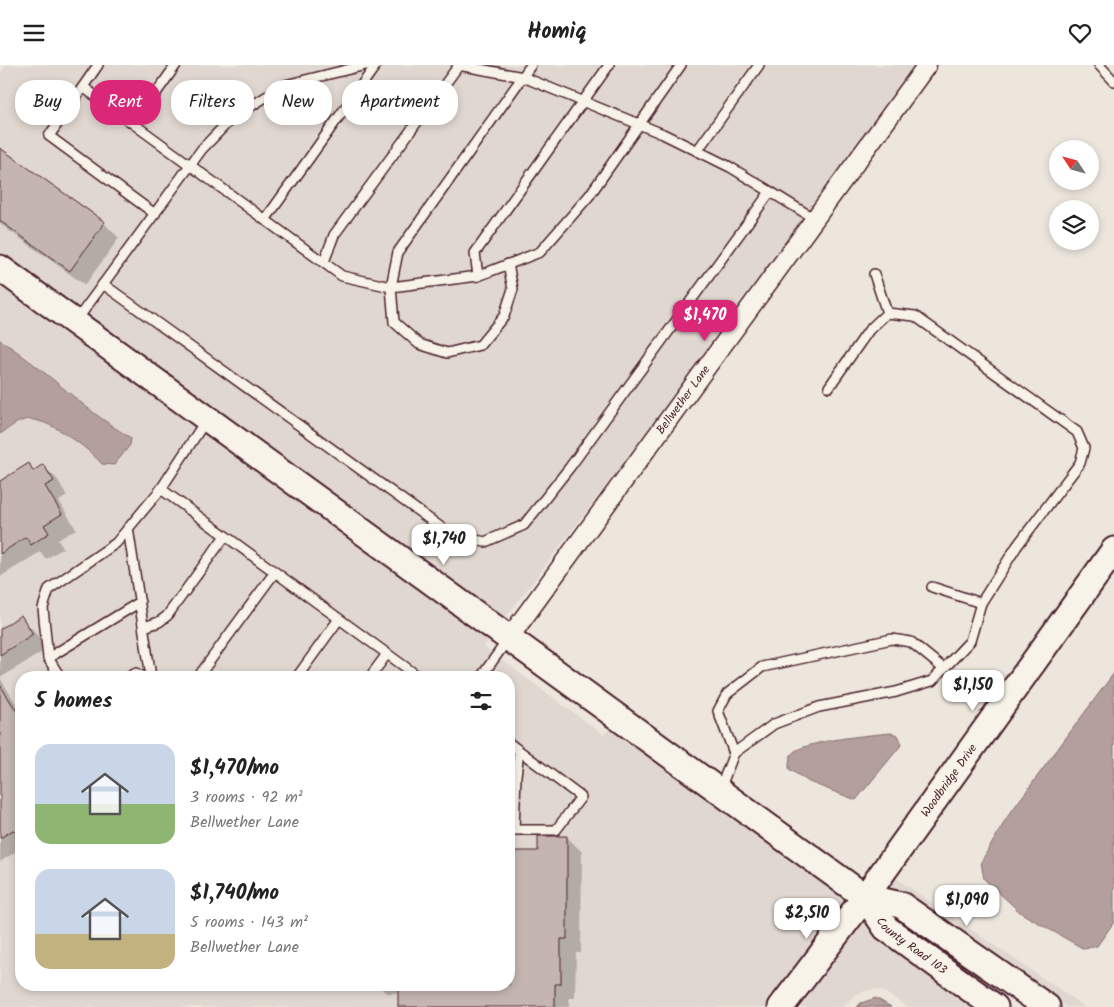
<!DOCTYPE html>
<meta charset="utf-8">
<style>
:root{--surface:#fff;--page:#f2f2f2;--text:#222;--muted:#767676;--accent:#db2777}
body{margin:0;font-family:Kalam,sans-serif;background:var(--page);color:var(--text);height:100vh;display:flex;flex-direction:column;font-size:19px;white-space:nowrap}
*{box-sizing:border-box;margin:0}
p{font-size:16px;color:var(--muted)}
.icon{flex:none;width:28px;height:28px;fill:none;stroke:currentColor;stroke-width:2;stroke-linecap:round;stroke-linejoin:round}
.map{position:relative;flex:1;overflow:hidden}
.details{position:absolute;left:15px;top:606px;width:500px;height:320px;display:flex;flex-direction:column;background:var(--surface);border-radius:20px;box-shadow:0 2px 8px #0003}
.details>*{flex:none}
.hud{position:absolute;left:15px;top:15px;width:500px;height:45px;display:flex;gap:10px}
.needle{width:32px;rotate:306deg}
.fabs{position:absolute;left:1049px;top:75px;display:grid;gap:10px}
.fabs a{display:grid;place-items:center;width:50px;height:50px;border-radius:50%;background:var(--surface);box-shadow:0 2px 8px #0003;font-size:25px}
.price{position:absolute;translate:-50% -42px;padding:0 11px;border-radius:10px;background:#fff;color:#222;font-size:16px;line-height:32px;filter:drop-shadow(0 1px 2px #0008)}
.price::after{content:'';position:absolute;left:50%;top:30px;width:15px;height:11px;margin-left:-8px;background:inherit;clip-path:polygon(0 0,100% 0,50% 100%)}
.price.on{background:var(--accent);color:#fff}
ul{padding:0;list-style:none}
li{display:flex;align-items:center;gap:15px;height:125px;padding:0 20px}
li span{display:grid;place-items:center;flex:none;width:140px;height:100px;border-radius:15px;color:#555}
li>.icon{margin-inline-start:auto}
span .icon{width:60px;height:60px;fill:#fffc;stroke-width:1}
li b{font-size:21px}
h2{display:flex;justify-content:space-between;align-items:center;height:60px;padding:0 20px;font-size:21px}
.chip{padding:0 18px;border-radius:20px;background:var(--surface);box-shadow:0 2px 8px #0003;font-size:18px;line-height:45px}
.chip.on{background:var(--accent);color:#fff}
header{display:flex;justify-content:space-between;align-items:center;height:65px;padding:0 20px;background:var(--surface);font-size:22px;font-weight:800}
.map>svg:first-child{display:block}
.built{fill:#e0d7d0;fill-rule:evenodd}
.water{fill:#b39f9d;stroke:#896c6f}
.shadow{fill:#0003}
.building{fill:#c4b5b0;stroke:#4a1f2b}
.lines{fill:none;stroke-linecap:round;stroke-linejoin:round}
.lane-casing{stroke:#4a1f2b;stroke-width:12}
.street-casing{stroke:#4a1f2b;stroke-width:21}
.secondary-casing{stroke:#4a1f2b;stroke-width:29}
.lane{stroke:#f7f3e8;stroke-width:9}
.street{stroke:#f7f3e8;stroke-width:18}
.secondary{stroke:#f7f3e8;stroke-width:25}
.labels{text-anchor:middle;stroke-width:5;stroke-linejoin:round;paint-order:stroke}
.street-label{font-size:12px;fill:#4a1f2b;stroke:#f7f3e8}
</style>
<header><svg class="icon" aria-label="menu" viewBox="0 0 24 24"><path d="M4 6h16M4 12h16M4 18h16"/></svg>Homiq<svg class="icon" aria-label="heart" viewBox="0 0 24 24"><path d="M12 20l-8-8c-3-5 5-10 8-4 3-6 11-1 8 4z"/></svg></header>
<div class="map">
<svg width="1114" height="942" viewBox="0 0 1114 942">
<rect width="100%" height="100%" fill="#ece6dd"/>
<filter id="ink" filterUnits="userSpaceOnUse"><feTurbulence type="fractalNoise" baseFrequency=".02" numOctaves="2"/><feDisplacementMap in="SourceGraphic" scale="10" xChannelSelector="R" yChannelSelector="G"/><feConvolveMatrix kernelMatrix="1 2 1 2 8 2 1 2 1" color-interpolation-filters="sRGB"/></filter>
<g filter="url(#ink)">
<g class="built">
<polygon points="6,0 926,0 503,556 0,190 0,9"/>
<path d="M 0,216 L 490,573 L 484,582 L 604,670 L 611,661 L 849,834 L 766,942 L 0,942 L 0,369 L 24,355 L 41,356 L 67,370 L 93,389 L 101,399 L 131,373 L 79,338 L 27,292 L 0,275 ZM 21,612 L 509,612 L 509,920 L 21,920 Z"/>
<polygon points="894,812 1085,942 1066,942 1034,919 884,826"/>
<polygon points="865,852 977,942 908,942 881,925 872,924 856,929 843,942 796,942"/>
</g>
<g class="water">
<path d="M 0,275 C 46,304 83,345 131,373 L 130,380 L 114,400 L 102,399 C 88,383 46,350 24,355 C 16,357 7,365 0,369 Z"/>
<polygon points="1114,608 1114,857 1097,881 1084,884 1021,848 984,814 981,797 1008,751"/>
<path d="M 891,668 L 898,670 L 902,679 L 856,735 L 809,717 L 789,704 C 789,697 789,690 795,686 C 814,675 869,670 891,668 Z"/>
<polygon points="876,933 891,942 857,942 861,938"/>
</g>
<g class="shadow">
<polygon points="0,84 104,158 119,173 85,220 0,159"/>
<polygon points="28,400 35,406 43,401 58,415 67,431 59,436 76,464 58,475 63,483 46,494 40,487 0,512 0,418"/>
<polygon points="21,552 35,567 47,584 0,613 21,647 21,783 0,797 0,565"/>
<polygon points="567,772 582,787 581,888 576,888 575,933 569,933 569,942 399,942 399,928 386,928 378,920 509,920 509,787 539,787"/>
</g>
<g class="building">
<polygon points="0,83 105,157 70,206 0,156"/>
<polygon points="29,398 33,406 43,399 54,416 45,421 62,449 44,460 49,468 31,480 26,472 0,489 0,416"/>
<polygon points="21,550 33,569 0,590 0,564"/>
<polygon points="0,620 21,653 21,771 13,765 0,773"/>
<polygon points="538,771 567,771 567,874 561,874 561,919 555,919 555,942 398,942 398,920 509,920 509,786 538,786"/>
</g>
<g class="lines">
<defs>
<g id="lane">
<polyline points="98,0 49,71 155,149"/>
<polyline points="458,0 523,12 663,69 730,102 815,154"/>
<polyline points="1099,0 1114,16"/>
<polyline points="83,22 342,211 391,222 478,211 540,187 589,131 681,0"/>
<polyline points="134,59 176,0"/>
<polyline points="697,86 759,0"/>
<polyline points="265,155 376,0"/>
<polyline points="324,197 334,170 459,0"/>
<polyline points="508,199 513,224 504,251 480,280 447,288 419,279 394,257 391,222 398,187 531,0"/>
<polyline points="874,209 887,248"/>
<polyline points="478,211 475,188 609,0"/>
<polyline points="103,219 450,469 485,477 524,460 570,402 770,127"/>
<polyline points="76,256 202,84 232,53 285,20 366,0"/>
<polyline points="161,424 206,355"/>
<polyline points="128,463 151,612"/>
<polyline points="932,522 981,538"/>
<polyline points="144,562 159,557 167,551 225,471"/>
<polyline points="48,593 140,537"/>
<polyline points="60,612 48,593 43,543 49,524 116,478 161,424 419,612"/>
<polyline points="129,612 136,608 144,612"/>
<polyline points="198,612 275,507"/>
<polyline points="297,612 339,554"/>
<polyline points="370,612 387,589"/>
<polyline points="481,612 509,573"/>
<polyline points="509,678 581,732 556,765 509,765"/>
<polyline points="734,688 718,646 727,629 762,602 892,574 911,577 944,604"/>
<polyline points="720,724 734,688 774,659 819,642 896,627 932,616 970,576 981,538 1017,481 1080,398 1084,383 1077,367 915,251 887,248 869,265 829,322"/>
<polyline points="514,765 516,711 519,686"/>
</g>
<g id="street">
<path id="s1" d="M 509,573 L 927,0"/>
</g>
<g id="secondary">
<path id="s2" d="M 0,203 L 865,832 L 886,863 L 995,942"/>
<polyline points="865,832 901,840 1047,942"/>
<path id="s3" d="M 781,942 L 865,832 L 1114,485"/>
</g>
</defs>
<use href="#lane" class="lane-casing"/>
<use href="#street" class="street-casing"/>
<use href="#secondary" class="secondary-casing"/>
<use href="#lane" class="lane"/>
<use href="#street" class="street"/>
<use href="#secondary" class="secondary"/>
</g>
</g>
<g class="labels">
<g class="street-label">
<text dy="4" stroke="none"><textPath href="#s1" startOffset="295">Bellwether Lane</textPath></text>
<text dy="4" stroke="none"><textPath href="#s3" startOffset="282">Woodbridge Drive</textPath></text>
<text dy="4" stroke="none"><textPath href="#s2" startOffset="1138">County Road 103</textPath></text>
</g>
</g>
</svg>
<div class="fabs">
<a><svg class="needle" viewBox="-14 -14 28 28"><path d="M0-13l5 13h-10z" fill="#e53935"/><path d="M0 13l5-13h-10z" fill="#767676"/></svg></a>
<a><svg class="icon" aria-label="layers" viewBox="0 0 24 24"><path d="M12 4l9 5-9 5-9-5zM3 14l9 5 9-5"/></svg></a>
</div>
<b class="price on" style="left:705px;top:277px">$1,470</b>
<b class="price" style="left:444px;top:501px">$1,740</b>
<b class="price" style="left:973px;top:647px">$1,150</b>
<b class="price" style="left:967px;top:862px">$1,090</b>
<b class="price" style="left:807px;top:875px">$2,510</b>
<div class="hud">
<a class="chip">Buy</a>
<a class="chip on">Rent</a>
<a class="chip">Filters</a>
<a class="chip">New</a>
<a class="chip">Apartment</a>
</div>
<section class="details">
<h2>5 homes<svg class="icon" aria-label="filters" viewBox="0 0 24 24"><path d="M4 7h16M4 17h16"/><circle cx="9" cy="7" r="2"/><circle cx="15" cy="17" r="2"/></svg></h2>
<ul>
<li><span style="background:linear-gradient(#c9d6e8 60%,#8fb573 0)"><svg class="icon" aria-label="home" viewBox="0 0 24 24"><path d="M3 11l9-7 9 7M6 9v11h12V9"/></svg></span><div><b>$1,470/mo</b><p>3 rooms · 92 m²</p><p>Bellwether Lane</p></div></li>
<li><span style="background:linear-gradient(#c9d6e8 65%,#c2b280 0)"><svg class="icon" aria-label="home" viewBox="0 0 24 24"><path d="M3 11l9-7 9 7M6 9v11h12V9"/></svg></span><div><b>$1,740/mo</b><p>5 rooms · 143 m²</p><p>Bellwether Lane</p></div></li>
</ul>
</section>
</div>
